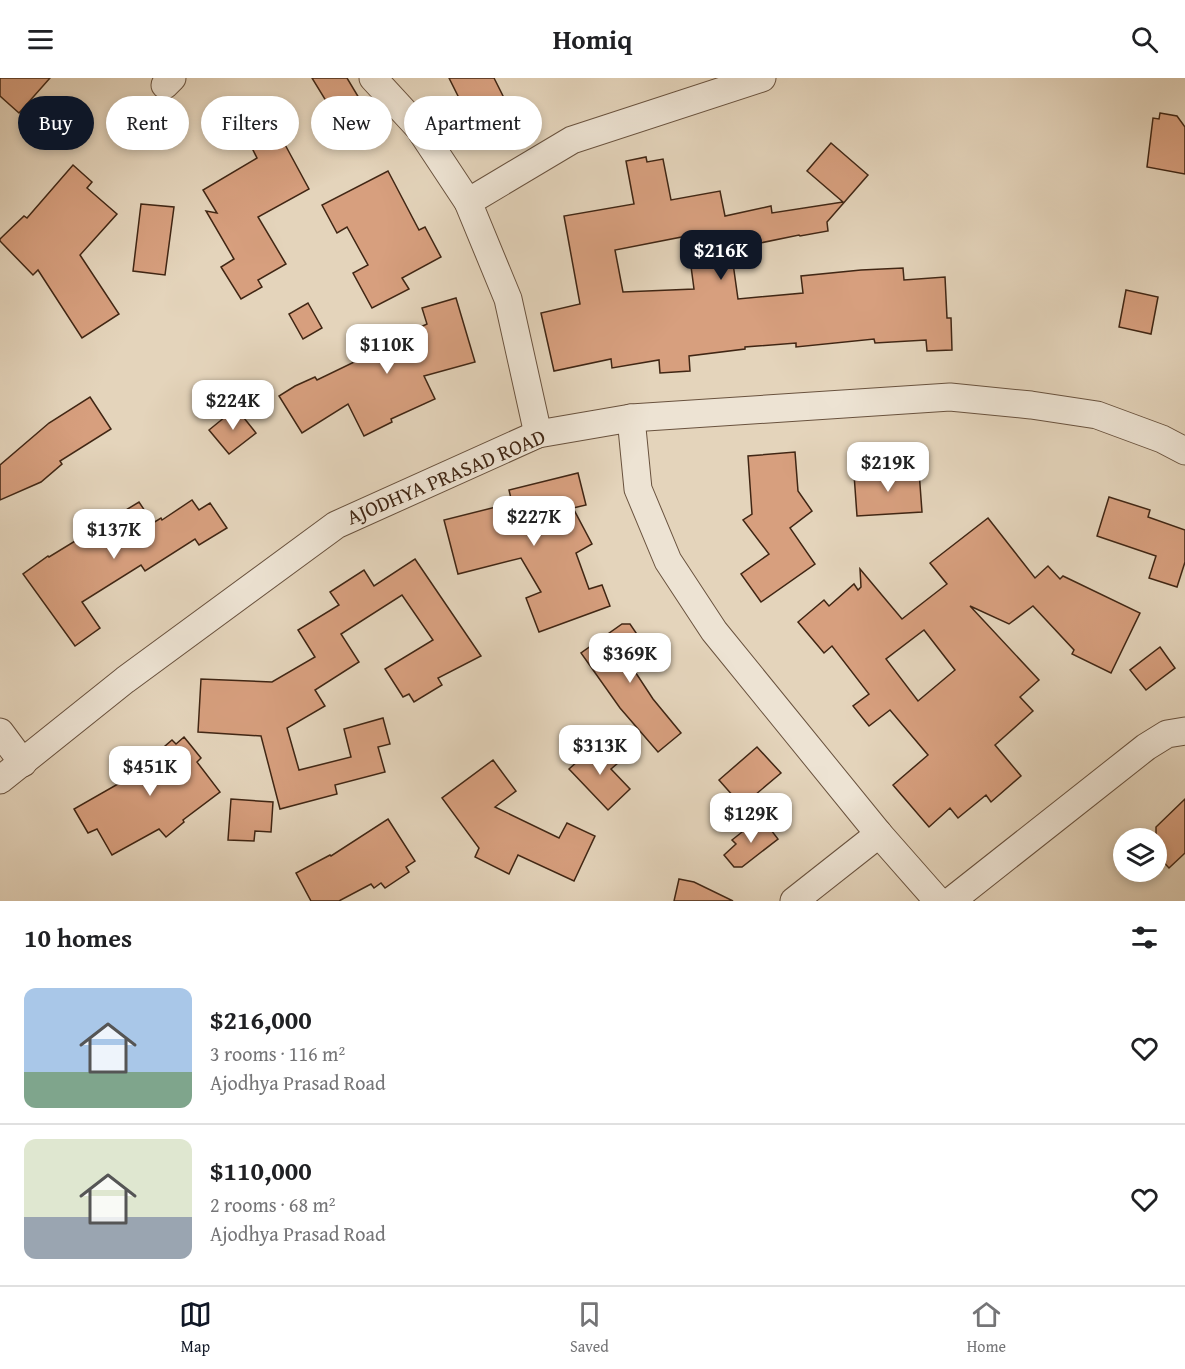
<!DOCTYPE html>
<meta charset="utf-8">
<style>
:root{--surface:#fff;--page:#f2f2f2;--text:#202124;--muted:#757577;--line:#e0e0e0;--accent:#111827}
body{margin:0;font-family:"Gentium Book Plus",serif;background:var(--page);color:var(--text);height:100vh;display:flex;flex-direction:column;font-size:22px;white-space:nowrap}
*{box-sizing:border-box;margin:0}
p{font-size:20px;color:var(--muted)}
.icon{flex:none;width:33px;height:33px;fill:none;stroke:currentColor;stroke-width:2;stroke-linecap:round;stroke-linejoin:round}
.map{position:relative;height:823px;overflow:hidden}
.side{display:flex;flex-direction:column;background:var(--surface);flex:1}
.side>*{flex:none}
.banner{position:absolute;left:18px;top:18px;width:600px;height:54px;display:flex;gap:12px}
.tools{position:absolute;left:1113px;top:750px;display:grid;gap:12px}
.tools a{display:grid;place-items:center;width:54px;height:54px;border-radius:50%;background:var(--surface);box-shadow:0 3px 9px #0003;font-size:30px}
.price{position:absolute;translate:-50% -51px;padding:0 14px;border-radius:12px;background:#fff;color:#222;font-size:20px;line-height:39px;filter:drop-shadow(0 2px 3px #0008)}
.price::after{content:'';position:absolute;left:50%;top:36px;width:18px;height:14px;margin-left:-9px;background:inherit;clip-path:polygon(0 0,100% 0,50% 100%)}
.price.on{background:var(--accent);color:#fff}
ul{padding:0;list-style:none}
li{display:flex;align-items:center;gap:18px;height:150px;padding:0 24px}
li+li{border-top:2px solid var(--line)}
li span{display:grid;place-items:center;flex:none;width:168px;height:120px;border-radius:12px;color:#555}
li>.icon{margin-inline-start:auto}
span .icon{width:72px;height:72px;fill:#fffc;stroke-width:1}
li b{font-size:26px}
h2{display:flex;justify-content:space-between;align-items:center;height:72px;padding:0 24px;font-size:26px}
.pill{padding:0 21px;border-radius:27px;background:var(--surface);box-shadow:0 3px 9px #0003;font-size:21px;line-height:54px}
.pill.on{background:var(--accent);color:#fff}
header{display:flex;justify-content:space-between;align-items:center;height:78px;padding:0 24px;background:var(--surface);font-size:27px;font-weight:600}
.tabs{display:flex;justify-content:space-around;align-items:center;height:84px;border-top:2px solid var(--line);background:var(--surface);font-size:16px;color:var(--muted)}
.tabs a{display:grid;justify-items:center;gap:3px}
.tabs .on{color:var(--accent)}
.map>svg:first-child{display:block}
.building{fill:#d79f7e;stroke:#402614;stroke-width:1.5;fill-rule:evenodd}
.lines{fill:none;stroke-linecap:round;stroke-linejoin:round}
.minor-casing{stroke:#69523e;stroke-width:29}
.minor{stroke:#ede3d3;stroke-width:27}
.labels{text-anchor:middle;stroke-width:5;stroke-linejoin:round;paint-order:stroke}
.street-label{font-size:21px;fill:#402614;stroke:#ede3d3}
</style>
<header><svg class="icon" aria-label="menu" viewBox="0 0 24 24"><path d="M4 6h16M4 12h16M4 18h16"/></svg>Homiq<svg class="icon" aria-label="search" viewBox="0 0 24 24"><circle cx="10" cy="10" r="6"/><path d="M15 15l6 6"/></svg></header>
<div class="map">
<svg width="1185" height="823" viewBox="0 0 1185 823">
<rect width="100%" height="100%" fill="#e4d4bb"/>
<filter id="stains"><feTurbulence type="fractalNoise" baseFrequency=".00333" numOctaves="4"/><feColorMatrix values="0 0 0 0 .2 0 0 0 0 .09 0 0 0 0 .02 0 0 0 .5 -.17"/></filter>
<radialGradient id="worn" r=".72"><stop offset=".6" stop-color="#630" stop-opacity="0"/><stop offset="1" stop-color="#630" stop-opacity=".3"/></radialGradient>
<g class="building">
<polygon points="0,0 50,0 19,35 0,18"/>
<polygon points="312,0 347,0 359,20 334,36"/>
<polygon points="449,0 494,0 509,30 473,48"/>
<polygon points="1160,35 1177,38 1185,49 1185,96 1147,89 1153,40 1159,41"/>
<polygon points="276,50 309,111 258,139 286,186 258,202 262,209 241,221 221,189 234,181 206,133 217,135 203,112 257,80 249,64"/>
<path d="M 831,65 L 868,97 L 827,144 L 828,153 L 800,158 L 799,157 L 731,171 L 738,221 L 803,215 L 801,198 L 861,192 L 903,190 L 904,202 L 945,199 L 947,240 L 951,240 L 952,272 L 927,273 L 926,262 L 875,265 L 874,261 L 796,269 L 796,265 L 745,269 L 745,271 L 689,278 L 690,293 L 660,295 L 659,282 L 612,290 L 611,281 L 554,293 L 541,235 L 580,226 L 564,138 L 634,126 L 626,83 L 646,79 L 647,84 L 663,81 L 671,122 L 720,113 L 725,138 L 771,128 L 772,135 L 843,124 L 807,93 ZM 687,158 L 694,211 L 623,214 L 615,172 Z"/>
<polygon points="73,87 92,104 87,110 117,136 80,177 119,236 82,260 38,192 33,197 0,163 0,161 24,138 27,140"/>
<polygon points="388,93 419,152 425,149 441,179 402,200 409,211 372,230 353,195 368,187 347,149 337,155 322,127"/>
<polygon points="141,126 174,129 165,197 133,193"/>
<polygon points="1126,212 1158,219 1151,256 1119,249"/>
<polygon points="456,220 475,284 424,298 435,321 391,341 392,344 364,358 348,326 302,355 279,318 295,308 315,299 317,302 375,274 373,271 427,246 422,230"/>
<polygon points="308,225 322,250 303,261 289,236"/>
<polygon points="90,319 111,351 60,383 62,386 41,404 0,422 0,387 49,345"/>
<polygon points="236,330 256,355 229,376 209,352"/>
<polygon points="795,374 798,413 812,433 790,450 815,486 761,524 741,496 769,476 743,442 752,436 748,378"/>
<polygon points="919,393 922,434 857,438 854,396"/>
<polygon points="578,395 586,427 573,430 592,466 576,475 589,511 602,507 610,528 539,554 526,520 541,514 521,480 458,496 444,442 512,425 509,412"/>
<polygon points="1109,419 1150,432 1148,439 1185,452 1185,484 1177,509 1149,500 1156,478 1097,458"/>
<polygon points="192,422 199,432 210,425 227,450 199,467 195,461 145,493 141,487 82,524 100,550 75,568 23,496 48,478 49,479 139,424 153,445 161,440 162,442"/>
<path d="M 988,440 L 1035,500 L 1048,488 L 1060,501 L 1063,498 L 1140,535 L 1111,595 L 1072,576 L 1074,572 L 1033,528 L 1009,546 L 970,528 L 1039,602 L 1020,619 L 1033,633 L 995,667 L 1021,698 L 991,724 L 986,717 L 958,740 L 950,730 L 929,749 L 893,707 L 928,677 L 890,632 L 869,648 L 853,628 L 869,616 L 832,568 L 824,575 L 798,544 L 824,522 L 829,528 L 854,506 L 858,512 L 861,509 L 860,491 L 902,541 L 947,506 L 930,485 ZM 924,552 L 955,592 L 918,623 L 886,581 Z"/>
<polygon points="415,481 481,578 438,600 442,607 414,624 409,616 403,619 385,591 433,562 402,517 341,556 359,584 315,612 325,628 287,650 299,692 351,679 344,651 383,640 390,666 378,669 385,694 335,707 337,716 280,731 261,658 198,654 201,601 272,604 315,579 298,552 339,527 330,514 364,492 374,508"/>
<polygon points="622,546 630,546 647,571 628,583 653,621 681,655 658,674 620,630 581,575"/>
<polygon points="1160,569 1175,590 1146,612 1130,592"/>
<polygon points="184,659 201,680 197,684 220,714 183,742 184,744 166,759 159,751 112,777 97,751 88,755 74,731 125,702 118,693 137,679 143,687 172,662 176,666"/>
<polygon points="598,665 618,685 611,691 630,711 608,732 569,691"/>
<polygon points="757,669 781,695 742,728 719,702"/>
<polygon points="493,682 516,713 495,729 559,760 567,745 595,758 574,803 518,777 509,796 475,779 479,770 442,720"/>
<polygon points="231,721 273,724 271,754 255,753 254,763 228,762"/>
<polygon points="1185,721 1185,775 1169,790 1156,776 1156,749"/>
<polygon points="761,739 778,761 742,789 734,789 724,777 736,766 732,762"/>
<polygon points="388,741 415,783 406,789 409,794 385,810 381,805 374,810 371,806 339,823 311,823 296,795 330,777 331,778"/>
<polygon points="679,801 694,804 733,823 674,823"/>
</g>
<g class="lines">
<defs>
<g id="minor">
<polyline points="373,0 419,50 468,124 508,221 538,356"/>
<polyline points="165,7 172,0"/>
<polyline points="468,124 572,62 762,0"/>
<polyline points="631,340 638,411 668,483 714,553 879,756 938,823"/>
<polyline points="0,654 23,685"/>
<polyline points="0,702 125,602 336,447 538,356 631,340 950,319 1031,327 1097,337 1162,361 1185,373"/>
<polyline points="794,823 879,756"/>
<polyline points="951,823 1146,669 1167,656 1185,653"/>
</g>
</defs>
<use href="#minor" class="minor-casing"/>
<use href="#minor" class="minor"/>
</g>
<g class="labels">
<g class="street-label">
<text transform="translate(446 399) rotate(-23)" y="7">AJODHYA PRASAD ROAD</text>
</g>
</g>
<rect width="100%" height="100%" filter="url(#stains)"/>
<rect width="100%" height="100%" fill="url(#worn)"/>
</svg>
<div class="tools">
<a><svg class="icon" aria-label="layers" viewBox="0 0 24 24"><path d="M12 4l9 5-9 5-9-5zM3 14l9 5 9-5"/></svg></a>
</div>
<b class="price on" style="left:721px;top:203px">$216K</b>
<b class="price" style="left:387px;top:297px">$110K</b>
<b class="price" style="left:233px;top:353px">$224K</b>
<b class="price" style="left:888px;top:415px">$219K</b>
<b class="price" style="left:534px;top:469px">$227K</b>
<b class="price" style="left:114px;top:482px">$137K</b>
<b class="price" style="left:630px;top:606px">$369K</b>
<b class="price" style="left:600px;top:698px">$313K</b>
<b class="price" style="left:150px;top:719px">$451K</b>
<b class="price" style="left:751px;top:766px">$129K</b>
<div class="banner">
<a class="pill on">Buy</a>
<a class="pill">Rent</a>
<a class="pill">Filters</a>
<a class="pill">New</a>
<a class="pill">Apartment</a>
</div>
</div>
<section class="side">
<h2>10 homes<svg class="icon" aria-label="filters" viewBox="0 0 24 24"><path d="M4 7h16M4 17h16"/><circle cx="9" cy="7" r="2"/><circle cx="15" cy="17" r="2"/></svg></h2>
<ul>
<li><span style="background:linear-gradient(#a9c7e8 70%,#7fa58c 0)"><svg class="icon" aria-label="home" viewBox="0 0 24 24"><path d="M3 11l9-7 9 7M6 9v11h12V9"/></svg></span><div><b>$216,000</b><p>3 rooms · 116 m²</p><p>Ajodhya Prasad Road</p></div><svg class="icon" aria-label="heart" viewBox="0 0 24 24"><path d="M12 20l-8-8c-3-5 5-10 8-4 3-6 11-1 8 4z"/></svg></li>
<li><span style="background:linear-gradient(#dfe7d0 65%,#9aa5b1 0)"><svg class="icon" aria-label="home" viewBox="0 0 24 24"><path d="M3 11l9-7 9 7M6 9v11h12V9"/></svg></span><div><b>$110,000</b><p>2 rooms · 68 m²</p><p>Ajodhya Prasad Road</p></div><svg class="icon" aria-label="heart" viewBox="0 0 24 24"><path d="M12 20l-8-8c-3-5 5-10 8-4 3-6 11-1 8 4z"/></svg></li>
</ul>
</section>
<nav class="tabs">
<a class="on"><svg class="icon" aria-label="map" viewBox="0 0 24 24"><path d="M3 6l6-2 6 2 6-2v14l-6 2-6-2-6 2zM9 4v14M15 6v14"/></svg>Map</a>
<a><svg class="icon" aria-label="saved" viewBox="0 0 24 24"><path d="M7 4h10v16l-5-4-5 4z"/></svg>Saved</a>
<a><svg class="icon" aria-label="home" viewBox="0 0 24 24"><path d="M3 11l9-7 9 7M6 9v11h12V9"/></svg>Home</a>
</nav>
